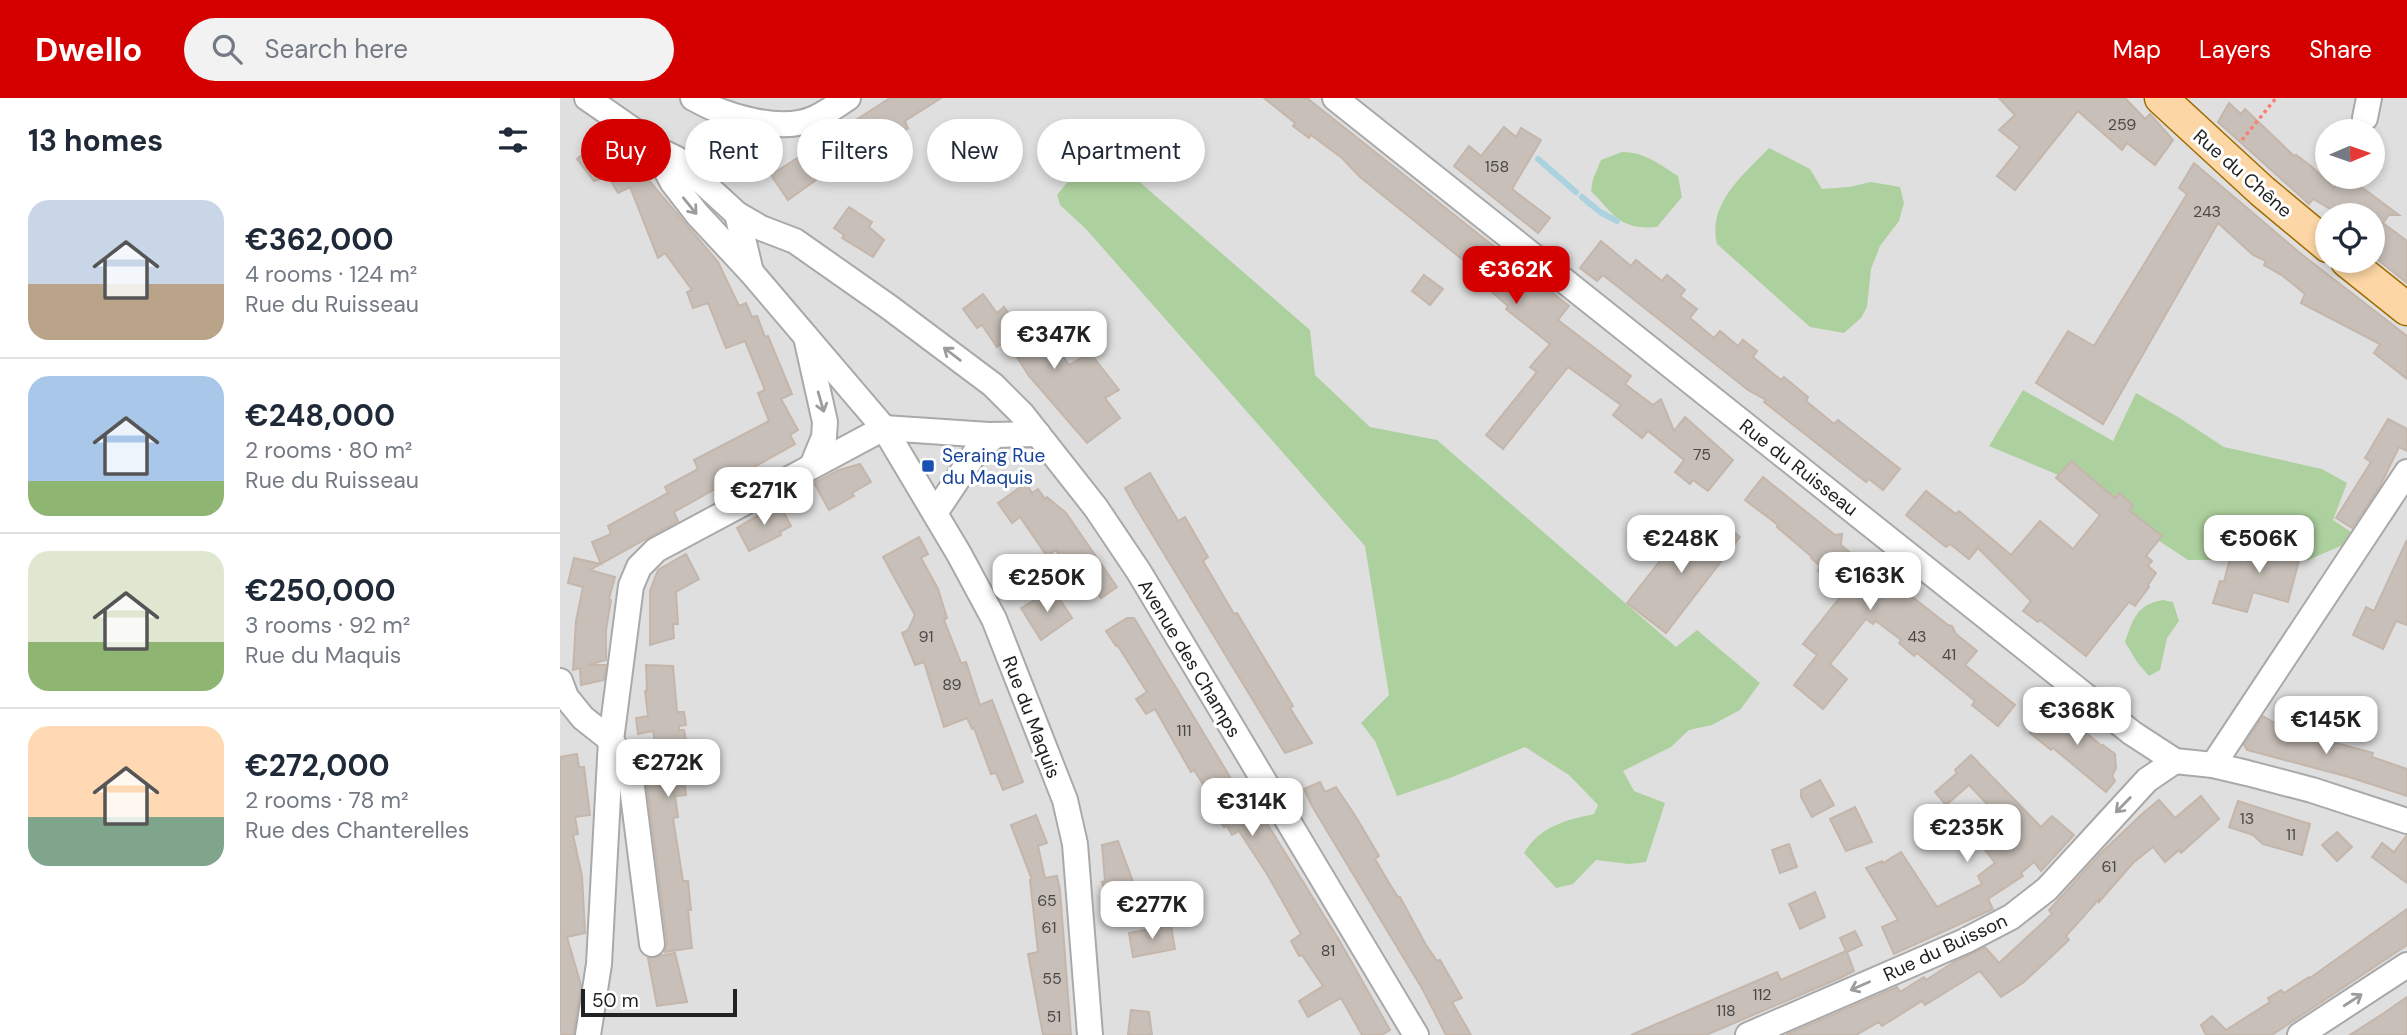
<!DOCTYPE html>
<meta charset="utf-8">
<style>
:root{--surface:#fff;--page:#f2f2f3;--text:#1f2937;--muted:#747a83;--line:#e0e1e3;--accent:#d40000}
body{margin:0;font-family:"DM Sans",sans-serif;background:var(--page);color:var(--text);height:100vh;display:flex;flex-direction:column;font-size:26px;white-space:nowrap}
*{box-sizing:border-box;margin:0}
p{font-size:23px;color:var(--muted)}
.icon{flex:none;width:38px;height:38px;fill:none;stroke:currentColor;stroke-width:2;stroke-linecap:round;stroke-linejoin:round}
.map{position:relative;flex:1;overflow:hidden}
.details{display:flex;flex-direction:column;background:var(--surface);width:560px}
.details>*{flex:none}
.hud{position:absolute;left:21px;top:21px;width:665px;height:63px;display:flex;gap:14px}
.needle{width:46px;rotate:88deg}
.tools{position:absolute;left:1755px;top:21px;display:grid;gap:14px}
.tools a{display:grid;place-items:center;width:70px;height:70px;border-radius:50%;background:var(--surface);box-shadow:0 4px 10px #0003;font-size:35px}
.scale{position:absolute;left:21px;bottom:18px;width:156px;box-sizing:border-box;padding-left:7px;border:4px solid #222;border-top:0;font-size:19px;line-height:24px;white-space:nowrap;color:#222;-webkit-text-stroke:5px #fff;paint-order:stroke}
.price{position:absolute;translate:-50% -60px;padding:0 16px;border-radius:14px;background:#fff;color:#222;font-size:23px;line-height:46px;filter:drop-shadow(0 2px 4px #0008)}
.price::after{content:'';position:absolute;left:50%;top:42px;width:21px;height:16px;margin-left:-10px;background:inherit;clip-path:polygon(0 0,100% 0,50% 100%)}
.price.on{background:var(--accent);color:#fff}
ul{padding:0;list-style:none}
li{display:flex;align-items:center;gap:21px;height:175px;padding:0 28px}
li+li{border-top:2px solid var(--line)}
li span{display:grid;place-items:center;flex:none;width:196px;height:140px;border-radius:21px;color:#555}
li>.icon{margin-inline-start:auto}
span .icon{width:84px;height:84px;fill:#fffc;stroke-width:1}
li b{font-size:30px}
h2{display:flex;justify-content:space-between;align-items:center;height:84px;padding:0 28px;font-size:30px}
.tag{padding:0 24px;border-radius:32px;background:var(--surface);box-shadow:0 4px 10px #0003;font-size:24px;line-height:63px}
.tag.on{background:var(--accent);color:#fff}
header{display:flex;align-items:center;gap:42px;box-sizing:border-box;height:98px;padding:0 35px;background:var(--accent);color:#fff}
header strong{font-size:33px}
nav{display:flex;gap:38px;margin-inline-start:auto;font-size:24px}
.search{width:490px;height:63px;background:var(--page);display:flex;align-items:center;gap:18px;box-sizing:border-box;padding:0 24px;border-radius:38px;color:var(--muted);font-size:26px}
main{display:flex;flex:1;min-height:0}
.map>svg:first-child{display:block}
.residential{fill:#e0dfdf;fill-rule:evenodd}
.forest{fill:#add19e}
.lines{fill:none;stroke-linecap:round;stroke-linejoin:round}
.stream{stroke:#aad3df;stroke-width:6}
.building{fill:#c7bfb8;stroke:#c4b6ab;stroke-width:2}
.minor-casing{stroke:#a9a9a9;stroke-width:28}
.major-casing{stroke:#a06b00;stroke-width:35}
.path{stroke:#fa8072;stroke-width:3.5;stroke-dasharray:3.5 3.5;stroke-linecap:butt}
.minor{stroke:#fff;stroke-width:24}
.major{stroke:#fcd6a4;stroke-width:32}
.oneway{stroke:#9c9c9c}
.transit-dot{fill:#1a4fb4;stroke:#fff;stroke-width:2.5}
.labels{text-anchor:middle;stroke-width:6;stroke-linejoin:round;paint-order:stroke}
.number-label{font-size:16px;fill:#4b4948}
.street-label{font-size:19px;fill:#222;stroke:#fff}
.transit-label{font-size:19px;fill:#164399;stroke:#fff;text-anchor:start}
</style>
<header>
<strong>Dwello</strong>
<div class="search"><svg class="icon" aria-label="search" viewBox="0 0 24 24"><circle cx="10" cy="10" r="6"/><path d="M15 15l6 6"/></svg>Search here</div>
<nav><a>Map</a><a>Layers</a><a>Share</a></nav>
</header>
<main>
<section class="details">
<h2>13 homes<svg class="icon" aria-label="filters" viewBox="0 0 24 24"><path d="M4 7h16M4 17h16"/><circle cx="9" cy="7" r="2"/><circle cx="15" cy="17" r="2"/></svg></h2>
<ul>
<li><span style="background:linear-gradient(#c9d6e8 60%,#b9a48a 0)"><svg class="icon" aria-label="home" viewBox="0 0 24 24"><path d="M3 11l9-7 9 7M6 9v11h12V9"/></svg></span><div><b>€362,000</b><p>4 rooms · 124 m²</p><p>Rue du Ruisseau</p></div></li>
<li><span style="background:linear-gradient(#a9c7e8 75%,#8fb573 0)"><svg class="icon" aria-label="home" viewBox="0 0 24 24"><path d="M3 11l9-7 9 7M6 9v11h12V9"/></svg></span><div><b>€248,000</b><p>2 rooms · 80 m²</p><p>Rue du Ruisseau</p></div></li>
<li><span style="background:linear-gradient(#dfe7d0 65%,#8fb573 0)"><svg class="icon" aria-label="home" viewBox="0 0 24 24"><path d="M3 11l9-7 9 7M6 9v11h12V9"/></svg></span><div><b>€250,000</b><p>3 rooms · 92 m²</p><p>Rue du Maquis</p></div></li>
<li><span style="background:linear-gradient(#ffd9b3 65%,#7fa58c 0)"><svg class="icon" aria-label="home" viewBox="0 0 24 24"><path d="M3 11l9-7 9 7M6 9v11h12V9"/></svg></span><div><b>€272,000</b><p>2 rooms · 78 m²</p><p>Rue des Chanterelles</p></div></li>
</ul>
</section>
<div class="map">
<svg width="1847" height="937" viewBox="0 0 1847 937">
<rect width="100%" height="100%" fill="#f2efe9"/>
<path class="residential" d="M 0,0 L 1847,0 L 1847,937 L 0,937 ZM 1768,33 L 1813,33 L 1813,79 L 1768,79 ZM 1768,117 L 1813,117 L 1813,163 L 1768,163 Z"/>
<g class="forest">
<path d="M 537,47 L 750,232 L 755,277 L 810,329 L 877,342 L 1116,549 L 1137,532 L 1200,585 L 1180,612 L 1152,627 L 1129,632 L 1111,649 L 1063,673 L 1074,693 L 1105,705 L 1086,764 L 1069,766 L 1036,762 L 1013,786 L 996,790 L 964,755 C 980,728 1006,722 1034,716 L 1038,707 L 1009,677 L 965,649 L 890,680 L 837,698 L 815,643 L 801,625 L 829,597 L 805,448 L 526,131 L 500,107 L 497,97 Z"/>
<path d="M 1209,50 L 1250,71 L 1262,91 L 1289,89 L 1311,84 L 1340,89 L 1344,105 L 1339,123 L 1320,148 L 1311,171 L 1307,209 L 1301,220 L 1284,235 L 1250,229 L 1157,146 C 1147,106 1183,77 1209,50 Z"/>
<path d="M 1062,54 C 1085,54 1099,66 1118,78 L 1122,99 L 1097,129 C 1059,132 1055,117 1031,93 L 1033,81 L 1041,62 Z"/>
<polygon points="1463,292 1553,343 1576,295 1618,319 1664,349 1762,371 1787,385 1773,422 1797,438 1795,442 1748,462 1679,444 1665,451 1657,462 1628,462 1587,435 1527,389 1429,348"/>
<path d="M 1603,502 L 1613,504 L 1619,523 L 1607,540 L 1600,572 L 1589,578 L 1577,564 L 1565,544 C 1573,521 1577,506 1603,502 Z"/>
</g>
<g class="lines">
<g class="stream">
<polyline points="978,61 1016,94"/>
<polyline points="1022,99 1040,114 1057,123"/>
</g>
</g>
<g class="building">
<polygon points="330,0 381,0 345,23 348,30 332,40 328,33 297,54 301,61 267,83 263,77 228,102 211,77"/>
<polygon points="704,0 747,0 1009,208 998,222 1071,278 1065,286 1093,307 1101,301 1114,333 1125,319 1173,362 1148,393 1133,382 1130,386 1115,374 1124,362 1088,333 1082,340 1053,317 1061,307 1008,269 943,351 926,337 977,274 970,269 990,246 946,211 948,208 917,181 920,176 913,170 800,79 782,60 751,37 749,40 733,28 735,25"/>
<polygon points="1439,0 1565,0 1585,21 1590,16 1613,42 1595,67 1567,45 1562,52 1518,13 1455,92 1437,78 1460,49 1439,32 1455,17"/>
<polygon points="1669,5 1681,16 1685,11 1734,58 1736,57 1751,68 1774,90 1782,79 1806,79 1800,88 1839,117 1829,117 1823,125 1847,143 1847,185 1813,158 1813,117 1781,117 1753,101 1749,106 1658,24"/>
<polygon points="944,29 956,39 961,30 981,42 952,91 990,120 978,135 894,68 909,48 921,58"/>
<polygon points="30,50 51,75 75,66 158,164 179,208 186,205 192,219 197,218 205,239 208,238 232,296 221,301 238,332 230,337 235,346 114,414 118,423 30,472 55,479 49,501 51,502 46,532 46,562 28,567 46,567 44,582 21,587 20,570 13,572 16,523 23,489 8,485 14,460 41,466 32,444 51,436 48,428 108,395 105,389 138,371 134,362 209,323 198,295 205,292 185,243 166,250 148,205 133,210 127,194 132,192 105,155 98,160 70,89 58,95 48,78 34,83 17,61"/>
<polygon points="1634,65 1740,155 1847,238 1847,281 1814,255 1820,246 1741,205 1745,196 1723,178 1704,167 1706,163 1693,157 1658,125 1543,326 1476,285 1508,233 1534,248 1627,96 1619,90"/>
<polygon points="289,109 312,124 309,129 324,142 313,159 282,140 284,137 274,130"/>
<polygon points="1041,143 1071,168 1076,162 1102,183 1107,177 1125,192 1120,198 1137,211 1130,220 1154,240 1160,233 1178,248 1183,242 1197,253 1193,259 1221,282 1224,279 1248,299 1246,303 1274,326 1278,322 1340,371 1323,392 1309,381 1306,384 1204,304 1206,302 1188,292 1043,177 1037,183 1020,170"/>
<polygon points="864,177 883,191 870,207 852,193"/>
<polygon points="423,196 437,215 444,209 466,240 484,228 509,267 530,255 559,292 545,300 560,320 527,345 469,278 446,242 437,249 422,227 417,230 403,211"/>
<polygon points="1828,321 1847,331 1847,353 1839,349 1820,388 1792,430 1776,420 1811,364 1805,360"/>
<polygon points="1511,363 1555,400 1559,395 1573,407 1569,412 1602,438 1586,458 1592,463 1588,468 1596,475 1588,487 1589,489 1575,508 1569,504 1526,558 1480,522 1478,524 1463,513 1471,503 1418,450 1409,461 1390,446 1386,449 1346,417 1366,393 1396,416 1399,413 1451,457 1480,423 1513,451 1540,417 1496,380"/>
<polygon points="300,366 311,384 292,395 294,398 269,412 254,385 279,372"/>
<polygon points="590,375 618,423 625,419 648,459 643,463 674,516 677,515 733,608 730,610 752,645 725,655 575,408 565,390"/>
<polygon points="1203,379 1275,437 1282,436 1281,447 1320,480 1323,476 1388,527 1392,528 1396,536 1417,553 1405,567 1455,607 1438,628 1412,607 1415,603 1357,555 1354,558 1339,545 1341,542 1316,523 1313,526 1306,521 1270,566 1287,581 1263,611 1234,587 1257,557 1243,546 1284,494 1258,473 1260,468 1251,460 1252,459 1217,429 1218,427 1185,402"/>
<polygon points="466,385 472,395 478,391 485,401 487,399 506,415 557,489 541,500 522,473 512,480 496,452 487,458 460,419 452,425 438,405"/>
<polygon points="219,405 231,428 220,434 221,437 189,453 177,430"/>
<polygon points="1129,426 1151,443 1164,427 1180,439 1106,535 1067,505"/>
<polygon points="359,439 368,456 361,460 378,491 387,520 384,522 401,565 406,564 420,607 432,602 463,684 443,692 436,675 431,676 414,630 412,631 407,620 384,629 364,564 355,567 342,535 348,532 355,517 323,459"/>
<polygon points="1712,440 1741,455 1728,504 1693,494 1687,514 1653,505 1660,483 1664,484 1670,460 1680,462 1688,443 1710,448"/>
<polygon points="1847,442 1847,527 1836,523 1823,551 1793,537 1806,509 1814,513"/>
<polygon points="126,456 139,481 116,494 118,526 113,526 114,540 90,547 90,493 98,472"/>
<polygon points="493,491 512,520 481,542 461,510"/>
<polygon points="567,520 574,520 696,722 703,719 779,842 830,932 822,937 802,937 781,900 748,919 739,903 763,888 742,857 739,858 731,843 741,836 707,776 679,733 672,737 667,728 664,729 647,703 651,699 634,672 631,674 595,611 586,616 576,601 587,594 558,548 556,548 546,533"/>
<polygon points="86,567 113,568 117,614 124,614 126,627 119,628 119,632 124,632 131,668 123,669 126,697 115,698 118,719 113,720 123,783 128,783 131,812 128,812 132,850 105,854 107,844 85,673 100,671 93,633 78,636 76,620 88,618 85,593 87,592"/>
<polygon points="1493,607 1542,648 1543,647 1555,656 1556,670 1552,678 1555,683 1546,694 1493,650 1491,652 1470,635"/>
<polygon points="1703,618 1725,631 1813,655 1812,659 1847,671 1847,698 1789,679 1687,652 1684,647"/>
<polygon points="17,656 19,669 24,669 30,717 15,719 18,736 13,737 22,778 25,835 7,839 21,887 13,937 0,937 0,659"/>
<polygon points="1411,657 1481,729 1492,718 1514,737 1481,773 1474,764 1461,775 1463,778 1428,801 1433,811 1334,856 1322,829 1338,822 1306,770 1322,763 1323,765 1341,754 1377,809 1422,786 1418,778 1435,765 1425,752 1451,731 1409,687 1386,707 1375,694 1397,675 1395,672"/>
<polygon points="1260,682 1274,707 1252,719 1241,699 1241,692"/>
<polygon points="760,684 765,694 776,689 796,719 819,758 815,761 831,788 838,799 840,799 866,847 877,863 880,862 902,900 892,904 911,937 886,937 863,892 752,708 744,691"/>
<polygon points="1641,698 1659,721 1621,755 1619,752 1605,764 1593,749 1573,765 1539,804 1539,801 1506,838 1509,842 1464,884 1441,899 1420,873 1365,907 1362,903 1322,928 1319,924 1296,937 1226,937 1337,889 1340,894 1364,879 1366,882 1394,864 1425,849 1439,865 1492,816 1489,812 1540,756 1582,716 1599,702 1615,720"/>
<polygon points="1678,703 1750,726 1742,757 1703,746 1693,737 1669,729"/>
<polygon points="1295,709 1312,744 1286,753 1270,721"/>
<polygon points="476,717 487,745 478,748 485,780 497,778 500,792 511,937 483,937 468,856 478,854 470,782 472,782 451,727"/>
<polygon points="1777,734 1792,749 1777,763 1762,747"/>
<polygon points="1847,737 1847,785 1812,759 1822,745 1834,754"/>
<polygon points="558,743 575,789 547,799 542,784 545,783 542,747"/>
<polygon points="1229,746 1237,769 1220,775 1212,752"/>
<polygon points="1255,794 1265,819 1240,831 1229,806"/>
<polygon points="1847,811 1847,847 1712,937 1646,937 1641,927 1652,918 1666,932 1710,904 1708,900 1721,892 1724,895 1749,879 1750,880"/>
<polygon points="611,827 615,851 573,859 569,835"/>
<polygon points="1295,833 1302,847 1287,854 1294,873 1280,880 1146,937 1071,937 1217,874 1221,882 1286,853 1280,840"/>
<polygon points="115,855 127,904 97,908 88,860"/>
<polygon points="1847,899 1847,937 1790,937 1824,915"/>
<polygon points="571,912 589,914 592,937 568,937"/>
</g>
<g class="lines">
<defs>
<g id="minor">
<polyline points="27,0 76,34 94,50 113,85 137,116 191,174 324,330 399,456 434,521 505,702 515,746 530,937"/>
<path d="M 133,0 C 164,18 221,36 255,20 C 266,15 277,7 288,0"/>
<polyline points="775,0 1572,635 1615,663 1653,667 1687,675 1752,692 1847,723"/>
<polyline points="1805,20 1809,0"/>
<polyline points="94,50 117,61 177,116 191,174"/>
<polyline points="177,116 201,130 235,143 329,209 433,287 462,316 536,410 579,474 856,937"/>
<polyline points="246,239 265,324 264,339 252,368"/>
<polyline points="324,330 429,337 478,336"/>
<polyline points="375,415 417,352 436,337"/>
<polyline points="0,583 6,599 23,620 51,642 70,673 92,846"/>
<polyline points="1653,667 1847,374"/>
<polyline points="28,937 39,866 51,642 71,488 79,469 96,452 324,330"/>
<polyline points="1188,937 1405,843 1451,819 1487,791 1587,682 1615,663"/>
<polyline points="1740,937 1847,867"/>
</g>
<g id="major">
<polyline points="1601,0 1702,93 1768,148"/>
<polyline points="1787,163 1847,211"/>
</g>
</defs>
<use href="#minor" class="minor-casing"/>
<use href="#major" class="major-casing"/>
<polyline class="path" points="1682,42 1716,0"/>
<use href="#minor" class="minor"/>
<use href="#major" class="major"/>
</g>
<defs><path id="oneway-shaft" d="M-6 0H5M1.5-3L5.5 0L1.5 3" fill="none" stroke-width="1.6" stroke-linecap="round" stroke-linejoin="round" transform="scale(1.75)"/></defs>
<g class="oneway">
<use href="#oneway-shaft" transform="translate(130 108) rotate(51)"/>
<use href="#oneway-shaft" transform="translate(392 256) rotate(-143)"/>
<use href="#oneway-shaft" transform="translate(261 304) rotate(74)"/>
<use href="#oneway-shaft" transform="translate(1563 707) rotate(134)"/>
<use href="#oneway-shaft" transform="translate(1300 888) rotate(156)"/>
<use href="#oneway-shaft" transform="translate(1793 902) rotate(-33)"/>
</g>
<rect class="transit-dot" x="361" y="361" width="14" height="14" rx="3.5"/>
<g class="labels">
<g class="number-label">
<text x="1562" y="32">259</text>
<text x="937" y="74">158</text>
<text x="1647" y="119">243</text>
<text x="1142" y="362">75</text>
<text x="366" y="544">91</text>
<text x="1357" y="544">43</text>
<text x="1389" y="562">41</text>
<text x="392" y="592">89</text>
<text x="624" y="638">111</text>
<text x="1687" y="726">13</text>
<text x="1731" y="742">11</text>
<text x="1549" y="774">61</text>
<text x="487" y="808">65</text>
<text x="489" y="835">61</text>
<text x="768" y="858">81</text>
<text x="492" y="886">55</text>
<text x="1202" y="902">112</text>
<text x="1166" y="918">118</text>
<text x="494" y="924">51</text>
</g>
<g class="street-label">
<text transform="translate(1683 75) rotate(41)" y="7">Rue du Chêne</text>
<text transform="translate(1239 369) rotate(38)" y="7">Rue du Ruisseau</text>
<text transform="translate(630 560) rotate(59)" y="7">Avenue des Champs</text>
<text transform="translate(472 619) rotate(69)" y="7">Rue du Maquis</text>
<text transform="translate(1385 849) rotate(-25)" y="7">Rue du Buisson</text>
</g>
<g class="transit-label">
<text x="382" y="364">Seraing Rue<tspan x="382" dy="22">du Maquis</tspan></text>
</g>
</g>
</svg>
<div class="tools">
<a><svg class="needle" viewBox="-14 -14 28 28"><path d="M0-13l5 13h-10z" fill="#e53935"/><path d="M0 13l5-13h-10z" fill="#747a83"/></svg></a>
<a><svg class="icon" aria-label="locate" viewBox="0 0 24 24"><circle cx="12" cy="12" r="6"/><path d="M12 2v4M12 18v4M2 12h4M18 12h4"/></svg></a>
</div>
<div class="scale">50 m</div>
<b class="price on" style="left:956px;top:208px">€362K</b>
<b class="price" style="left:494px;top:273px">€347K</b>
<b class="price" style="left:204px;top:429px">€271K</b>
<b class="price" style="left:1121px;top:477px">€248K</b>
<b class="price" style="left:1699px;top:477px">€506K</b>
<b class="price" style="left:1310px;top:514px">€163K</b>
<b class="price" style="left:487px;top:516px">€250K</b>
<b class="price" style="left:1517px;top:649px">€368K</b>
<b class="price" style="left:1766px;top:658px">€145K</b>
<b class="price" style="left:108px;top:701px">€272K</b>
<b class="price" style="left:692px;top:740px">€314K</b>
<b class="price" style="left:1407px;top:766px">€235K</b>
<b class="price" style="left:592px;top:843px">€277K</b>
<div class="hud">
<a class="tag on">Buy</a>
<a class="tag">Rent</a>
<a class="tag">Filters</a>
<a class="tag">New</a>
<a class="tag">Apartment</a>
</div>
</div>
</main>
